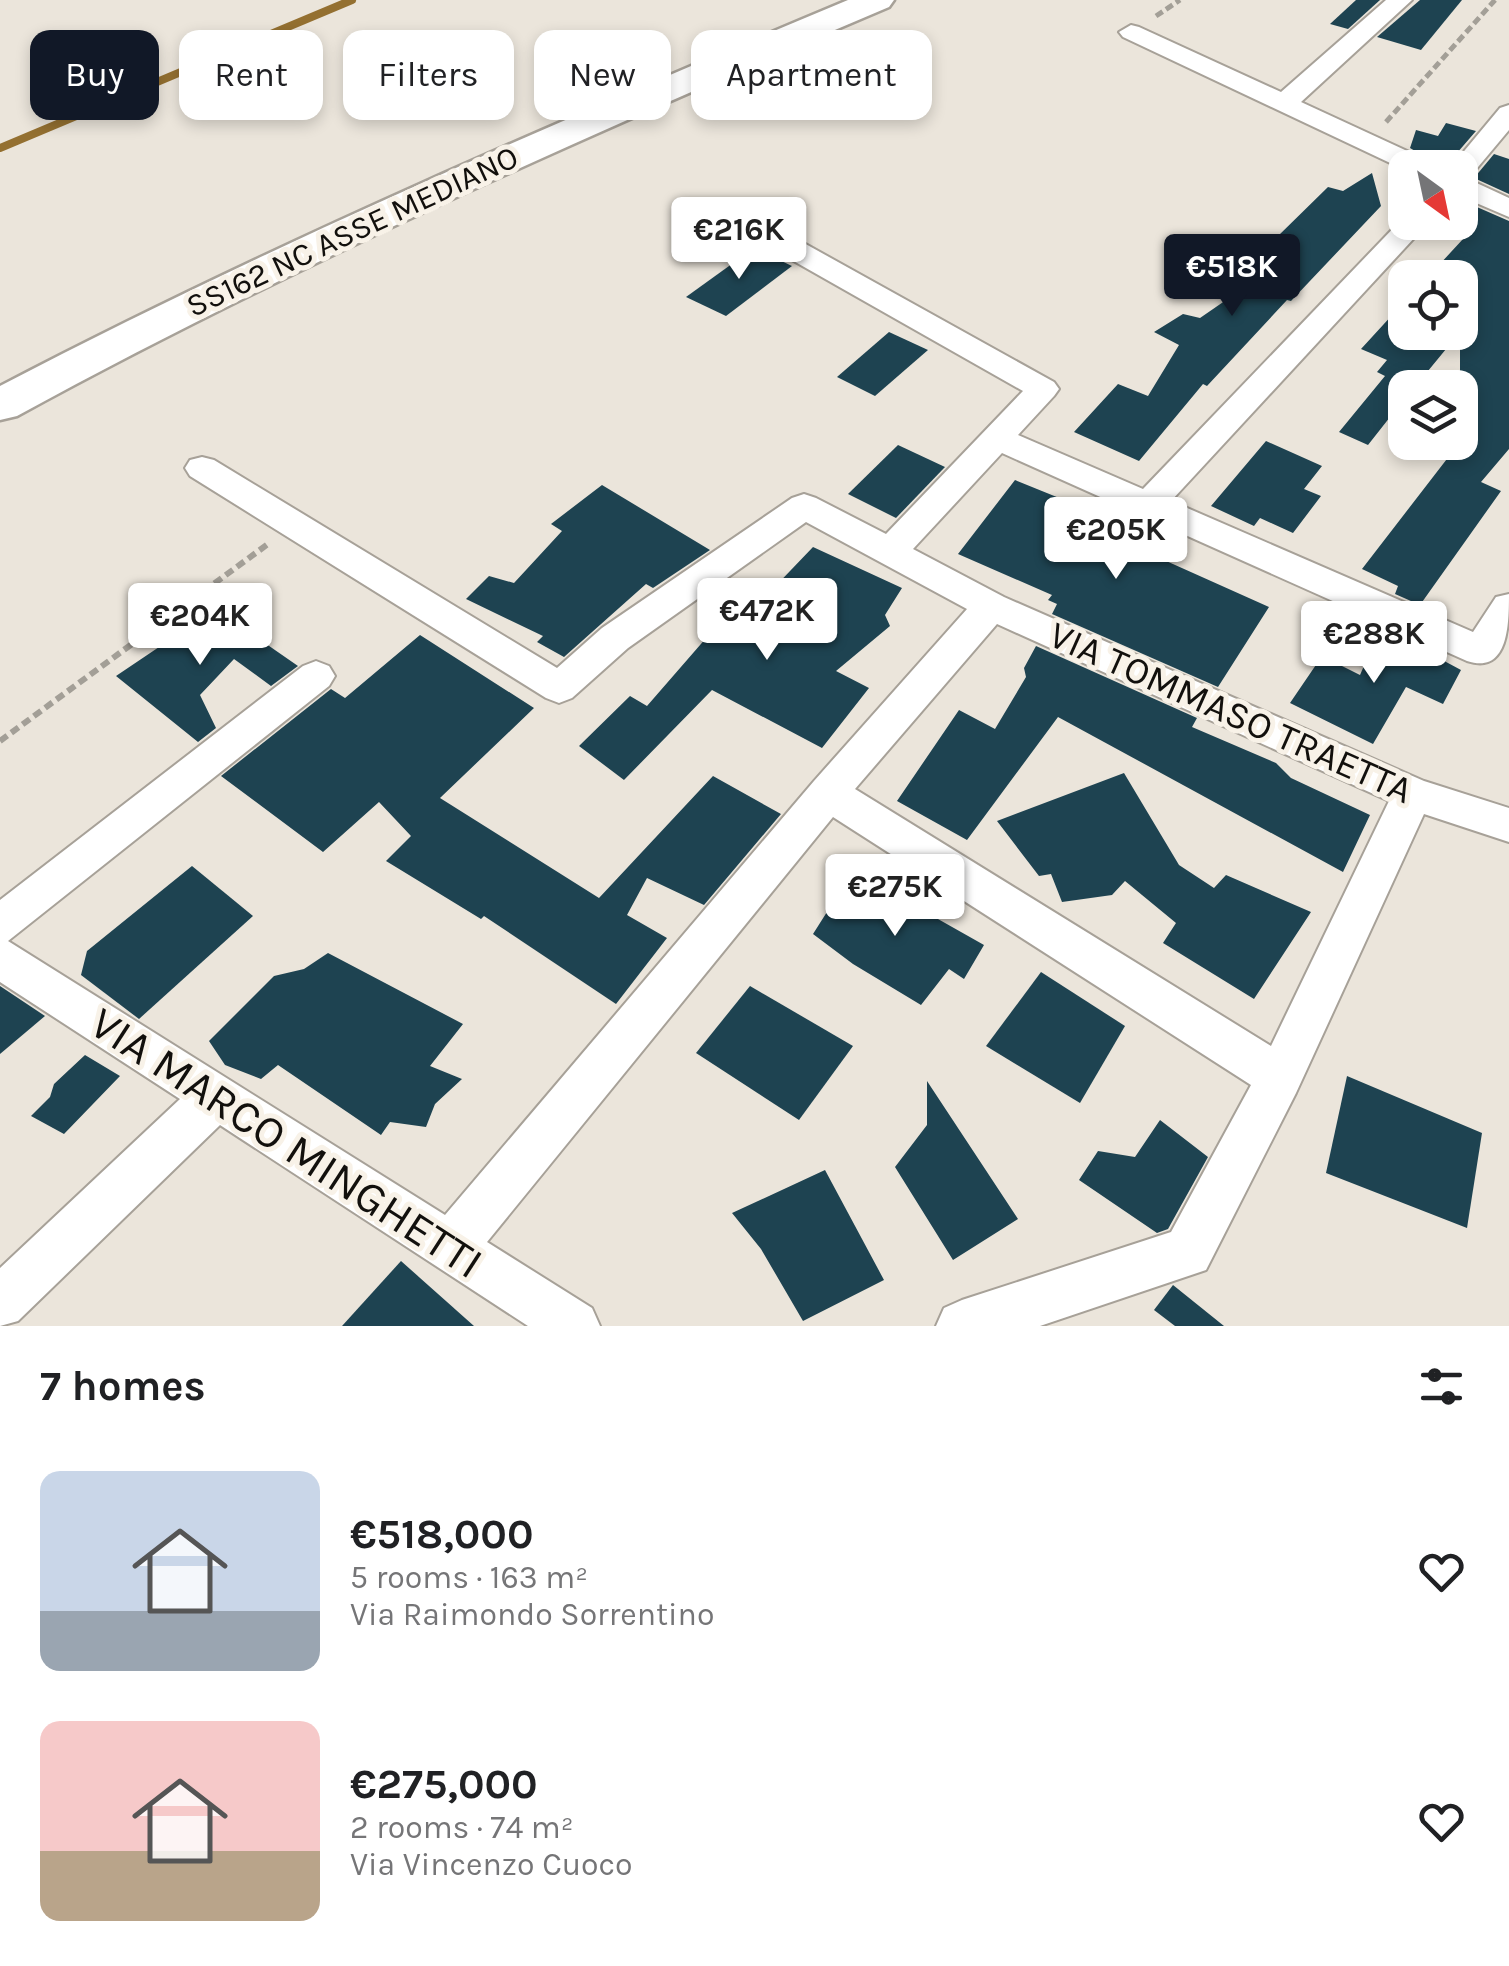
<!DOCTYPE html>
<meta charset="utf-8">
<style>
:root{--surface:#fff;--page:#f2f2f2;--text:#202124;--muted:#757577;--accent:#111827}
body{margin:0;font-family:Karla,sans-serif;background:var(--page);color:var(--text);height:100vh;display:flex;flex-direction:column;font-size:38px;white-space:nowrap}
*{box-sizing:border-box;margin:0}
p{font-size:32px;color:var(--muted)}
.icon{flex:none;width:55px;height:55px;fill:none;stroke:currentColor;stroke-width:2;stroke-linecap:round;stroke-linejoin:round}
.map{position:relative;height:1326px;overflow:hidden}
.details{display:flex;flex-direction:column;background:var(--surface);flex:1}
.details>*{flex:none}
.hud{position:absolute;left:30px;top:30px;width:1000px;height:90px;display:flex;gap:20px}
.needle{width:65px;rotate:147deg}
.tools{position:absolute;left:1388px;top:150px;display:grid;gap:20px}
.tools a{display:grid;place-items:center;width:90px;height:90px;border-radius:20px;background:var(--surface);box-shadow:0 5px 15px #0003;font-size:50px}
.price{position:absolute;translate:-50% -85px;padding:0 22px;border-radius:10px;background:#fff;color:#222;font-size:32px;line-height:65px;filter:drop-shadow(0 2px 5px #0008)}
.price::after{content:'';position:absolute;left:50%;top:60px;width:30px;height:22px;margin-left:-15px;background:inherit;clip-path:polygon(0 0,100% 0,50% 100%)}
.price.current{background:var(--accent);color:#fff}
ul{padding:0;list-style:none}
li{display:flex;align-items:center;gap:30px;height:250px;padding:0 40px}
li span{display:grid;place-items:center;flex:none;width:280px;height:200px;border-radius:20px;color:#555}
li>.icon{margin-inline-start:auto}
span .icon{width:120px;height:120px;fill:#fffc;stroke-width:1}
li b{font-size:42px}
h2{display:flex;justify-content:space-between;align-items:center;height:120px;padding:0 40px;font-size:42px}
.pill{padding:0 35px;border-radius:20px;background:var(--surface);box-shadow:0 5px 15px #0003;font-size:35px;line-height:90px}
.pill.current{background:var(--accent);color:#fff}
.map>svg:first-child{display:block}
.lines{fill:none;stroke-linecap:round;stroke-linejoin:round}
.stream{stroke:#947031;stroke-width:8}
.building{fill:#1e4351}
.street-casing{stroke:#a7a198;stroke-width:4}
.highway-casing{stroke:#a7a198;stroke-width:5}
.path-far1{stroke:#a39f97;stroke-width:5;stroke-dasharray:8 4;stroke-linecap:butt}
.path{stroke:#a39f97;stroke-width:6;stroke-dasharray:9 5;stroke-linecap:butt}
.street{fill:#fff;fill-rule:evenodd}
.highway{fill:#fff;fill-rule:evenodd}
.labels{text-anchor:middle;stroke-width:10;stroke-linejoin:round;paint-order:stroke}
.far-street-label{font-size:32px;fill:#12100d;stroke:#f8f2e8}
.street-label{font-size:38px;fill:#12100d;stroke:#f8f2e8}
.near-street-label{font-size:45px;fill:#12100d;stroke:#f8f2e8}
</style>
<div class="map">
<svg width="1509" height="1326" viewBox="0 0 1509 1326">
<rect width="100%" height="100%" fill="#ebe5db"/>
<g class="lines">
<polyline class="stream" points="0,148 352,0"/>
</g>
<g class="building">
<polygon points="1356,0 1380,0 1348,29 1330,24"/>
<polygon points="1420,0 1462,0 1421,50 1377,37"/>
<polygon points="1446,123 1476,131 1444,168 1410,148 1416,130 1438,136"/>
<polygon points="1494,154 1509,159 1509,194 1474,178"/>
<polygon points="1372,173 1381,206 1291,301 1287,300 1207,386 1203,384 1139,461 1074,432 1118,384 1148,396 1179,345 1154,332 1183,314 1200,318 1229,298 1253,268 1243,247 1277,237 1328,187 1343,191"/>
<polygon points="1470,204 1509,221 1509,449 1481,482 1501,491 1420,605 1395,594 1398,586 1362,569 1460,442 1460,278 1427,278 1463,239 1446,233 1455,222 1460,222"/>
<polygon points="754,248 792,266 726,316 686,297"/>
<polygon points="1405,301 1405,332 1460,332 1414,388 1405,388 1405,398 1368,445 1339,432 1385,376 1377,372 1387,360 1361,349"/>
<polygon points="889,332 928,350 875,396 837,377"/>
<polygon points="1266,441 1322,466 1304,489 1321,496 1293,533 1260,518 1254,526 1211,506"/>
<polygon points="898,445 945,467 896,518 848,494"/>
<polygon points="1015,480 1175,545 1164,560 1269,607 1218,687 1052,614 1057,604 1048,600 1052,595 958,554"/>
<polygon points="602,485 710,550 653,588 646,584 564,657 537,642 543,636 466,599 489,576 514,583 562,531 551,524"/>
<polygon points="813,547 902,588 885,615 890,626 836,671 869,688 822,748 712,690 624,780 579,746 630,696 647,706 727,614 741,622"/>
<polygon points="207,603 298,666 271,686 234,659 200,695 216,728 198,742 116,676 165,643"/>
<polygon points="1381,627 1461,670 1443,704 1406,687 1373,744 1290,703 1322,656 1360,675"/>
<polygon points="420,635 534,708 440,798 599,898 713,776 781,814 704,905 647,878 627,915 667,938 616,1004 484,916 481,919 386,861 411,836 379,802 323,852 221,776 331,689 345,698"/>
<polygon points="1036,646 1197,718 1192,727 1276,763 1291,778 1370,815 1343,872 1058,717 967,840 897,801 959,710 995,729 1026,677 1024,668"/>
<polygon points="1124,773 1179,865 1214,888 1226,875 1311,912 1254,999 1163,943 1176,923 1125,881 1112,895 1062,902 1051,874 1039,876 997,821"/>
<polygon points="192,866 253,916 139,1019 81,975 87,951"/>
<polygon points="853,871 984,945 964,979 949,969 921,1005 853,964 813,934"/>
<polygon points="328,953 463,1024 430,1066 462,1079 435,1104 426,1127 390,1122 381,1135 278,1065 261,1079 225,1065 209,1041 274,976 304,969"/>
<polygon points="1041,972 1125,1026 1080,1103 986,1046"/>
<polygon points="0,986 45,1016 0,1054"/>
<polygon points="750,986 853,1046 799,1120 696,1053"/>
<polygon points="85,1055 120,1076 64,1134 31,1116 50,1097 54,1084"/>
<polygon points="1347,1076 1482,1133 1467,1228 1326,1173"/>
<polygon points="927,1081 1018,1219 953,1260 895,1167 927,1125"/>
<polygon points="1160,1120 1208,1157 1168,1229 1157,1233 1079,1180 1098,1151 1135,1157"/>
<polygon points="825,1170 884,1280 803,1321 761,1249 732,1213"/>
<polygon points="401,1261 474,1326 342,1326"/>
<polygon points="1173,1285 1224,1326 1175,1326 1154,1310"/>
</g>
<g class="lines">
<defs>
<g id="street">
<polygon points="1386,0 1412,0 1301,102 1431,162 1435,168 1405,170 1123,37 1119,32 1131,25 1139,27 1281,92"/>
<polygon points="1509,105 1509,130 1468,179 1509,198 1509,217 1460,196 1460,168 1450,168 1500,108"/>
<path d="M 1405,216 L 1405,222 L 1429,222 L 1171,501 L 1473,632 L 1496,597 L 1509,594 C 1509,623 1509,675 1467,661 L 1002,453 L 913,549 L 1004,597 L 1424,781 L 1509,808 L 1509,842 L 1424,814 L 1296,1093 L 1206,1270 L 1040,1326 L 936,1326 L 944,1308 L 962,1300 L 1171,1232 L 1251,1085 L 833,817 L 487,1242 L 592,1308 L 600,1326 L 528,1326 L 220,1125 L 18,1321 L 0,1326 L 0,1268 L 180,1099 L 0,982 L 0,900 L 303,666 L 316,661 L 329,666 L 335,676 L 329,686 L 8,941 L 445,1215 L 814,781 L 967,609 L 806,522 L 628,648 L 572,698 L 559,703 L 546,698 L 190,476 L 185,468 L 190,460 L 202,457 L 214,460 L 557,668 L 602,628 L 792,498 L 804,494 L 816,498 L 886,534 L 1023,391 L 746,234 L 742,228 L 746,222 L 766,222 L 1054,382 L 1059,389 L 1054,396 L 1018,435 L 1143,489 ZM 997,624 L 1389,801 L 1271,1046 L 855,789 Z"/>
</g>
<path id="highway" d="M 848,0 L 894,0 L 889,7 C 593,133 299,262 17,416 L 0,420 L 0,386 C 276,242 561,120 848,0 Z"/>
</defs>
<use href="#street" class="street-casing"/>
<use href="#highway" class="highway-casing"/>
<g class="path-far1">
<polyline points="1156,16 1180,0"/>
<polyline points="1386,122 1495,0"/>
</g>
<polyline class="path" points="0,741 268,544"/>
<use href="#street" class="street"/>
<use href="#highway" class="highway"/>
</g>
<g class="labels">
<g class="far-street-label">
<text transform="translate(352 231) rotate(-25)" y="11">SS162 NC ASSE MEDIANO</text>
</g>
<g class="street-label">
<text transform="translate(1231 712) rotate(24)" y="13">VIA TOMMASO TRAETTA</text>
</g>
<g class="near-street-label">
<text transform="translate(287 1142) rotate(33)" y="16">VIA MARCO MINGHETTI</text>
</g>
</g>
</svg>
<div class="tools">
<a><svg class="needle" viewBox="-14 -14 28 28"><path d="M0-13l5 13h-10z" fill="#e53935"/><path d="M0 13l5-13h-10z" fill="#757577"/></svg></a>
<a><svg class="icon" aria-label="locate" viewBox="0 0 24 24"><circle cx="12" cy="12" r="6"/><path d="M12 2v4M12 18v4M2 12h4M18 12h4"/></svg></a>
<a><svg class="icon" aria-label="layers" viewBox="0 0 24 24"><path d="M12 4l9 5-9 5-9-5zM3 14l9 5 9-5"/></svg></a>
</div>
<b class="price" style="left:739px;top:282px">€216K</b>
<b class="price current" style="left:1232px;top:319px">€518K</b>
<b class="price" style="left:1116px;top:582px">€205K</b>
<b class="price" style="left:767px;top:663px">€472K</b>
<b class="price" style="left:200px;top:668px">€204K</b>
<b class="price" style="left:1374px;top:686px">€288K</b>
<b class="price" style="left:895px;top:939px">€275K</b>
<div class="hud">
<a class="pill current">Buy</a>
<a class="pill">Rent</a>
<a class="pill">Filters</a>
<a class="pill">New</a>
<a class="pill">Apartment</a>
</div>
</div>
<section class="details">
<h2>7 homes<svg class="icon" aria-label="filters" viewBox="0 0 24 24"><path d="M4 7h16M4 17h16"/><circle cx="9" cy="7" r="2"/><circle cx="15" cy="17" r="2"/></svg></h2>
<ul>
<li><span style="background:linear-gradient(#c9d6e8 70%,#9aa5b1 0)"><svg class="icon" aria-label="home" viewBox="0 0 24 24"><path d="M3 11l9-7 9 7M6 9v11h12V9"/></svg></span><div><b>€518,000</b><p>5 rooms · 163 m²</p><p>Via Raimondo Sorrentino</p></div><svg class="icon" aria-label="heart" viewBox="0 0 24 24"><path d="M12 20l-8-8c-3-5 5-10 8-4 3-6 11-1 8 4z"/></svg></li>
<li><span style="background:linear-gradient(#f6c9c9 65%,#b9a48a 0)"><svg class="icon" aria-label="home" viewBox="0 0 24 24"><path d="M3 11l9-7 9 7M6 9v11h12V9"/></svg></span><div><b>€275,000</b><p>2 rooms · 74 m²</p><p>Via Vincenzo Cuoco</p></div><svg class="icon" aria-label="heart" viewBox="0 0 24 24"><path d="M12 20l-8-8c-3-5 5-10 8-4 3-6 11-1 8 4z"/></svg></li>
</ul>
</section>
